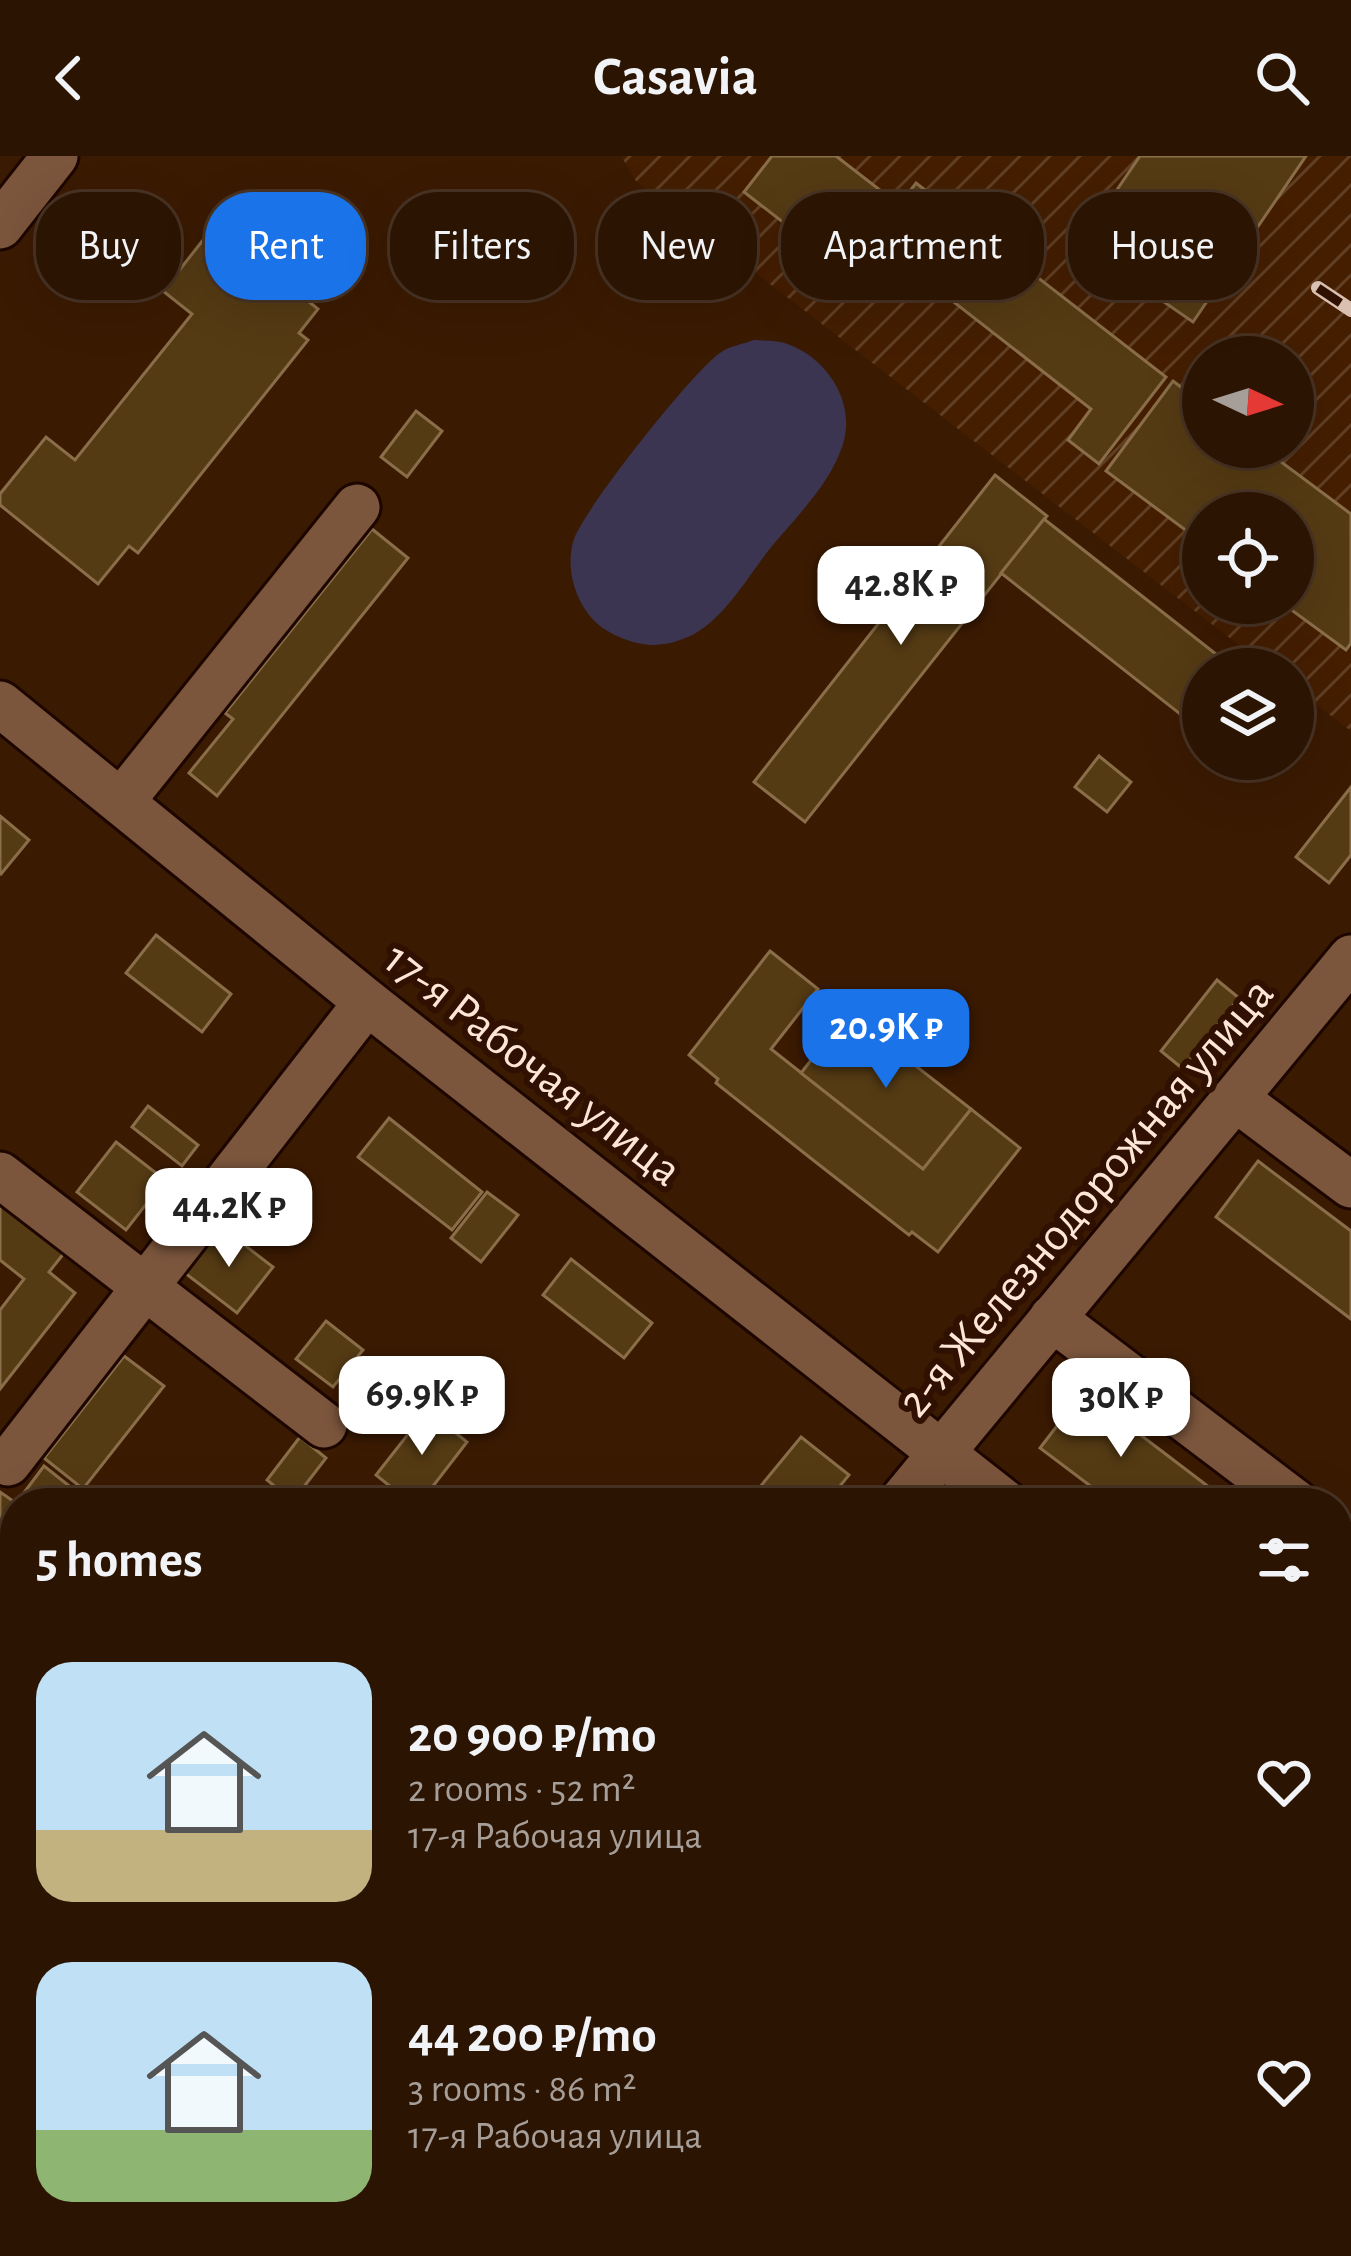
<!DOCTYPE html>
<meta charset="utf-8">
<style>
:root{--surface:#2c1402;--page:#382111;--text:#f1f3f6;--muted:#a69e99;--line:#483324;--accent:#1a73e8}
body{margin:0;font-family:"Alegreya Sans",sans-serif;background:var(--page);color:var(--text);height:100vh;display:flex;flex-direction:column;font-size:45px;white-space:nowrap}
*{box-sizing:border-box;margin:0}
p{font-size:39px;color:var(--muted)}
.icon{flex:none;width:66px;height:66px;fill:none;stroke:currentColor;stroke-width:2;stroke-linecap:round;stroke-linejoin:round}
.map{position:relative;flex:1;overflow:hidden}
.sheet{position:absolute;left:0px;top:1332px;width:1353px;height:768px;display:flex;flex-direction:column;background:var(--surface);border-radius:48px 48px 0 0;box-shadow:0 12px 48px #0002,0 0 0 3px var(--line)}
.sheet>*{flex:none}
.guide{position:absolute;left:36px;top:36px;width:1281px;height:108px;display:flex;gap:24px}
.needle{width:78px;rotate:94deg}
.buttons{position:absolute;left:1182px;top:180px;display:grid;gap:24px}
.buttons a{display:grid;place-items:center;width:132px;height:132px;border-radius:50%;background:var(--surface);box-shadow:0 12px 48px #0002,0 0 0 3px var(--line);font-size:60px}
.price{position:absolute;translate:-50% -102px;padding:0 27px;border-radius:24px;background:#fff;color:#222;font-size:39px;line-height:78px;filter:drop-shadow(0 3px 6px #0008)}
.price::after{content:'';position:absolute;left:50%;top:72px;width:36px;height:27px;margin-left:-18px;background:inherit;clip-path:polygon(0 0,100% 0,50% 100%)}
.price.on{background:var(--accent);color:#fff}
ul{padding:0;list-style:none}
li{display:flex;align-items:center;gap:36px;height:300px;padding:0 36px}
li span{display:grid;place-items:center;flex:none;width:336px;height:240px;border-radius:36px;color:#555}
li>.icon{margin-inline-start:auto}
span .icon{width:144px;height:144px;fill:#fffc;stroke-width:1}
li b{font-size:51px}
h2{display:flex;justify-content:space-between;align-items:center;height:144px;padding:0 36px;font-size:51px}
.pill{padding:0 42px;border-radius:48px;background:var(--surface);box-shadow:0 12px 48px #0002,0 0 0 3px var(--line);font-size:42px;line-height:108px}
.pill.on{background:var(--accent);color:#fff}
header{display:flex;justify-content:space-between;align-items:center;height:156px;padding:0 36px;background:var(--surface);font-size:54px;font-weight:700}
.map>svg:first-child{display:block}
.industrial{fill:url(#industrial-furrows);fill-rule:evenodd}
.grass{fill:#3b3552}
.building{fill:#553b14;stroke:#8a6e49;stroke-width:3}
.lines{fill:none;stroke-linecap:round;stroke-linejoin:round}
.minor-casing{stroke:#1d0600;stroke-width:51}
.minor{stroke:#7b553c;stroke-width:45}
.rail-casing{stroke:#d9c0b1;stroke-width:14}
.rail{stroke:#301000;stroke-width:9;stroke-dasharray:27;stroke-linecap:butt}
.labels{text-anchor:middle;stroke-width:12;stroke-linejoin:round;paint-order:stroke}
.street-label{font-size:48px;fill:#fde6d8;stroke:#301000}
</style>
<header><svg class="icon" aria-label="back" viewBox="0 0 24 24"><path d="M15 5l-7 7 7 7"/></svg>Casavia<svg class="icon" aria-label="search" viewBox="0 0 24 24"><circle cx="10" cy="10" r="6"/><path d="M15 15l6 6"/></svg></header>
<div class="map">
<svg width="1351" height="2100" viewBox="0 0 1351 2100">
<defs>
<pattern id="industrial-furrows" width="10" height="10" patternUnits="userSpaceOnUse" patternTransform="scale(3)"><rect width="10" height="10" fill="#451e00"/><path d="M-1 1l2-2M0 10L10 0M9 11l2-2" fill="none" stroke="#613f24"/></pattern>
</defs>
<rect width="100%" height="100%" fill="#3b1a02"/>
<path class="industrial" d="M 621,0 L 1351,0 L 1351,575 L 1293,531 L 1293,513 L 1270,513 L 636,25 ZM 1203,201 L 1293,201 L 1293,291 L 1203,291 ZM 1203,357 L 1293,357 L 1293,447 L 1203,447 Z"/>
<path class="grass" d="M 754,184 C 766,185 779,184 790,189 C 829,204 857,249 842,291 C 829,330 793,364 768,395 C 744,426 719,472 680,484 C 655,493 634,489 611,477 C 579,461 563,416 574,383 C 585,352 693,215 720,197 C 729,190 743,188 754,184 Z"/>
<g class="building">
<polygon points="772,0 836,0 898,48 846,115 744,36"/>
<polygon points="1140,0 1306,0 1193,166 1080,88"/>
<polygon points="916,27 1166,221 1099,308 1068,284 1091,253 873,83"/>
<polygon points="214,70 318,153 299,177 308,184 138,397 129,390 98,428 0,349 0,338 46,281 75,304 192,158 163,135"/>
<polygon points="1173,225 1203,248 1203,291 1261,291 1351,358 1351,487 1346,494 1282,447 1293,447 1293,357 1203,357 1203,387 1106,315"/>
<polygon points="416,255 442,275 407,321 381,301"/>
<polygon points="995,319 1047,360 805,666 754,626"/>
<polygon points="1044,363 1235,513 1203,513 1203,576 1001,417"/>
<polygon points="372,373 408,402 217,640 189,617 233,563 225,557"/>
<polygon points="1099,600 1131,626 1107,656 1075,631"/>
<polygon points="1351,631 1351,699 1329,727 1296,701"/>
<polygon points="0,660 29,684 1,718 0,717"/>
<polygon points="156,779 231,838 202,876 126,817"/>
<polygon points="770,795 818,833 771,893 923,1013 971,953 1020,992 938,1096 912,1076 909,1079 813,1004 716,927 718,923 689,899"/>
<polygon points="1217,824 1239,842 1183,913 1161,895"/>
<polygon points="848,857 971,953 923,1013 801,917"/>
<polygon points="148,950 198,989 182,1010 132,971"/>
<polygon points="389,962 482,1036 452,1074 358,1001"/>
<polygon points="116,986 165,1024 126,1074 77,1036"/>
<polygon points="1258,1005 1351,1075 1351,1163 1216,1061"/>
<polygon points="487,1036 518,1059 481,1106 451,1082"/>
<polygon points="0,1045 65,1096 49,1116 75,1137 0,1233 0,1154 24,1123 0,1104"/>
<polygon points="221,1071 273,1111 237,1157 185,1117"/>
<polygon points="571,1103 652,1167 624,1202 543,1139"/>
<polygon points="326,1165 363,1194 333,1231 296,1203"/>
<polygon points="124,1200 164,1230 83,1333 44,1302"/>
<polygon points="1083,1236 1134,1274 1230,1347 1113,1347 1040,1292"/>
<polygon points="427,1254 467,1286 420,1347 411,1347 376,1319"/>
<polygon points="300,1281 326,1302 293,1345 267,1324"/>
<polygon points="801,1281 849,1319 826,1347 768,1347 755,1337"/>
<polygon points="44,1310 82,1340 77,1347 34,1347 23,1338"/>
<polygon points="495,1331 516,1347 483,1347"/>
<polygon points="0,1336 16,1347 15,1371 0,1393"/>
<polygon points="1338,1429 1351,1438 1349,1525 1338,1517"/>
<polygon points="7,1754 15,1761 15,1820 0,1808 0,1763"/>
<polygon points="1338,1849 1351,1859 1349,1930 1338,1922"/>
<polygon points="126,2085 136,2085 155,2100 113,2100"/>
<polygon points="465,2085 562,2085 551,2100 453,2100"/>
<polygon points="748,2085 856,2085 845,2100 756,2100 744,2091"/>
<polygon points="1044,2085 1144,2085 1163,2100 1063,2100"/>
</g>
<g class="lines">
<defs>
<g id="minor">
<polyline points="0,70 55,0"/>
<polyline points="0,548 367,846 1005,1347"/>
<polyline points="121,646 357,351"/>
<polyline points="1235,942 1351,1029"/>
<polyline points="0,1019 324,1269"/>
<polyline points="1052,1162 1296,1347"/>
<polyline points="8,1307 367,846"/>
<polyline points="900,1347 1351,802"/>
<polyline points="1338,1379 1351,1388"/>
<polyline points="1338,1578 1351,1561"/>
<polyline points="1338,1617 1351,1627"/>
<polyline points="1338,1790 1351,1801"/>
<polyline points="0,1898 15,1910"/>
<polyline points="242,2085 262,2100"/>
<polyline points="1280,2085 1304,2100"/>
<polyline points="295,2100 307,2085"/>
<polyline points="603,2100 615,2085"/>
<polyline points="967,2100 980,2085"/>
</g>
</defs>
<use href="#minor" class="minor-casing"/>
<use href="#minor" class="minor"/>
<defs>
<polyline id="rail" points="1318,132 1351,154"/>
</defs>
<use href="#rail" class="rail-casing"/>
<use href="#rail" class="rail"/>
</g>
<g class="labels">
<g class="street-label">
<text transform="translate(534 907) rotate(38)" y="17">17-я Рабочая улица</text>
<text transform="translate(1084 1040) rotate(-50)" y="17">2-я Железнодорожная улица</text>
</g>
</g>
</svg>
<div class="buttons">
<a><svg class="needle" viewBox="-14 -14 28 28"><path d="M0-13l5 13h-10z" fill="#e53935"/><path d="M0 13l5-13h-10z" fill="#a69e99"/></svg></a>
<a><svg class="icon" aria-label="locate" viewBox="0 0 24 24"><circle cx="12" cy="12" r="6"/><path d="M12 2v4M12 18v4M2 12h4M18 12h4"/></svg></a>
<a><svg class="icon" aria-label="layers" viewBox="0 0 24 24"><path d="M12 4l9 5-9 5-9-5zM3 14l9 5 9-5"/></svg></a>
</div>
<b class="price" style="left:901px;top:492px">42.8K ₽</b>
<b class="price on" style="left:886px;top:935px">20.9K ₽</b>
<b class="price" style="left:229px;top:1114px">44.2K ₽</b>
<b class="price" style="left:422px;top:1302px">69.9K ₽</b>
<b class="price" style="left:1121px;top:1304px">30K ₽</b>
<div class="guide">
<a class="pill">Buy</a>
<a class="pill on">Rent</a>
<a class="pill">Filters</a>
<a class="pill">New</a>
<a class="pill">Apartment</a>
<a class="pill">House</a>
</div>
<section class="sheet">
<h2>5 homes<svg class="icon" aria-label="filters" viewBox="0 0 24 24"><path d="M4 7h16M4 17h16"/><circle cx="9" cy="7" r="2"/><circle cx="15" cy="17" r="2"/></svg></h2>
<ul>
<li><span style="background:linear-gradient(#bfe0f5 70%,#c2b280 0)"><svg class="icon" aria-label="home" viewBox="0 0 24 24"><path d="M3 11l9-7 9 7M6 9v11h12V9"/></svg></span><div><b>20 900 ₽/mo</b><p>2 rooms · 52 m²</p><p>17-я Рабочая улица</p></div><svg class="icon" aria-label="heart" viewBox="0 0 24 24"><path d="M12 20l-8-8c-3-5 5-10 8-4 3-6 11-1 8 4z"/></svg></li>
<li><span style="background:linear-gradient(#bfe0f5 70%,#8fb573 0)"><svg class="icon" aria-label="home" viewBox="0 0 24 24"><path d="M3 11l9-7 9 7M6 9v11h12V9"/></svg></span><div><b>44 200 ₽/mo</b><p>3 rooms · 86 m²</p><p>17-я Рабочая улица</p></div><svg class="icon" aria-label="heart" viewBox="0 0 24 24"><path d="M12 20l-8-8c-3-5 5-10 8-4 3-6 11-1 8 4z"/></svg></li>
</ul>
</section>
</div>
